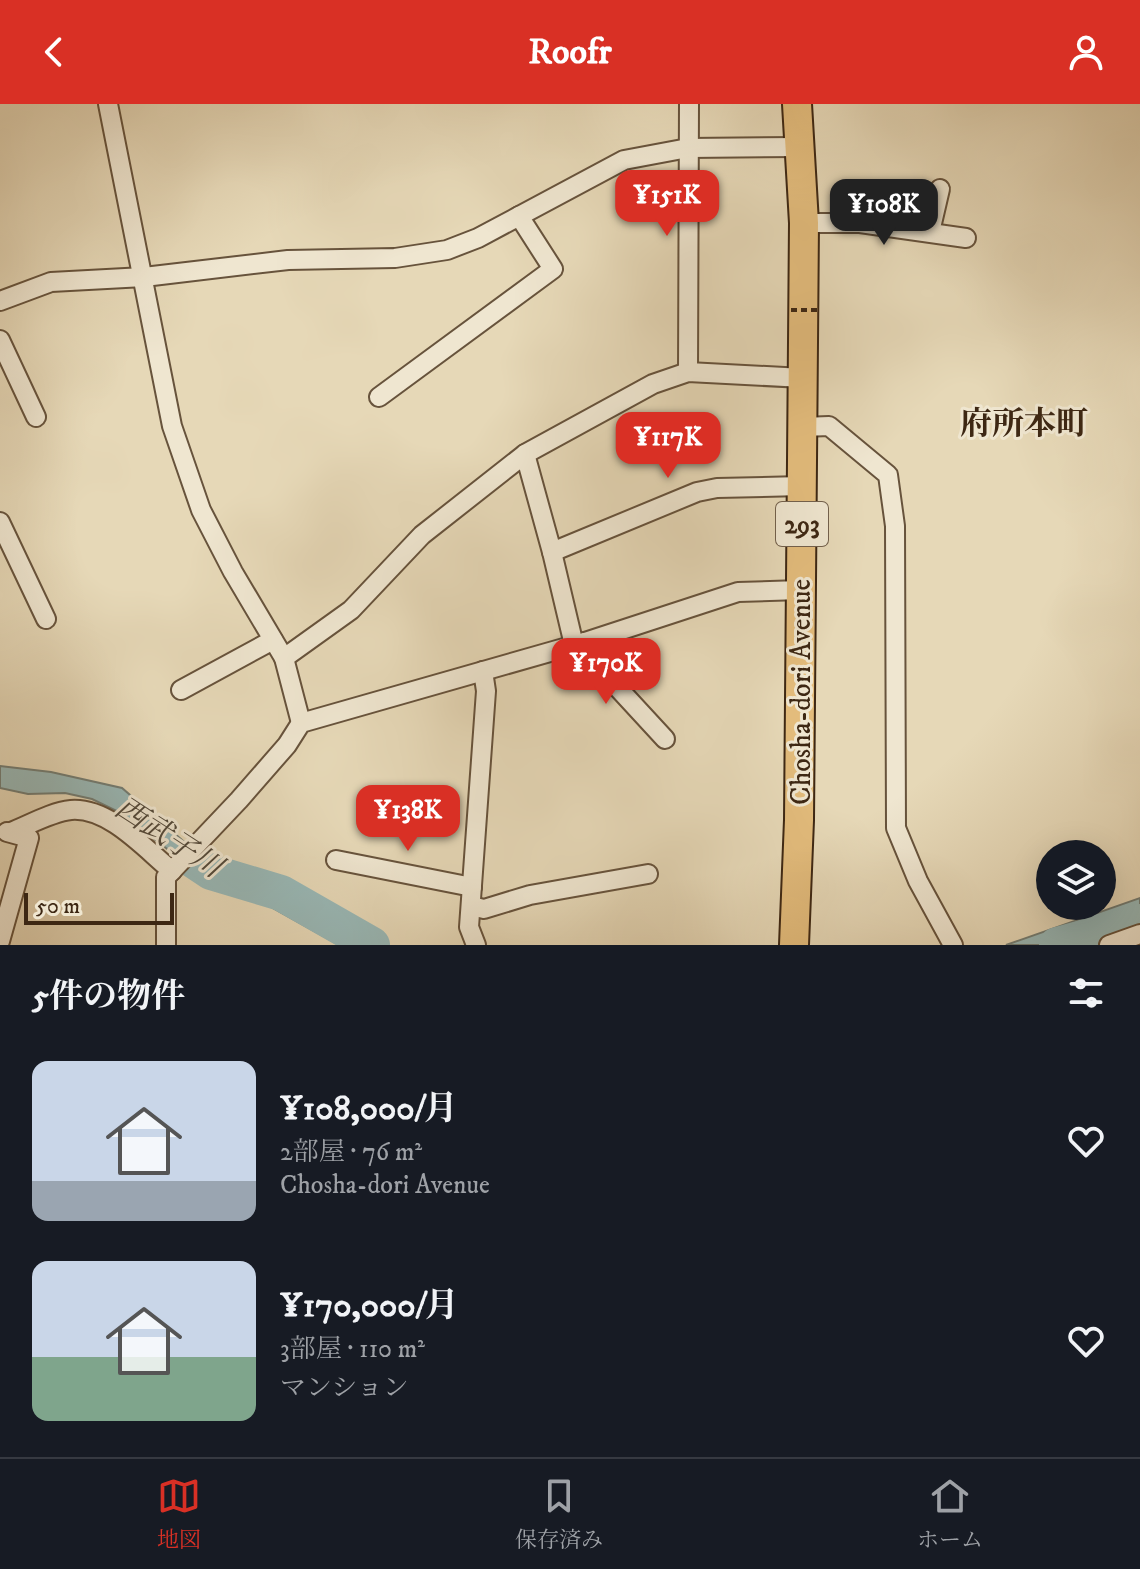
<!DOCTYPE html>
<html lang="ja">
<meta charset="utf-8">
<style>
:root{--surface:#171b24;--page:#20242c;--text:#f1f3f6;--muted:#9ea1a6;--line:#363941;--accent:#d93025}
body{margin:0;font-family:"IM FELL DW Pica","Noto Serif JP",serif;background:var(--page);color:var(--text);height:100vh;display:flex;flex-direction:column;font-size:30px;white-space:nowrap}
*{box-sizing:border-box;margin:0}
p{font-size:26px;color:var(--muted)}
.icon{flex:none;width:44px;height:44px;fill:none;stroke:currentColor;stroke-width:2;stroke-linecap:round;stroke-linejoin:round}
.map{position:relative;height:841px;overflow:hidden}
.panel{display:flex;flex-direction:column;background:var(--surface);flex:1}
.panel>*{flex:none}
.controls{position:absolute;left:1036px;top:736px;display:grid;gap:16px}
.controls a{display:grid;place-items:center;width:80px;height:80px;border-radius:50%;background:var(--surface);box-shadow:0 8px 32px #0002;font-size:40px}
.scale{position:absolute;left:24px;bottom:20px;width:150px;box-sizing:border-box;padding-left:8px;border:4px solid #3d2713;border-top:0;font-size:22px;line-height:28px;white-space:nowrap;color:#3d2713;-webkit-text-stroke:6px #efe6d0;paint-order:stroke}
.price{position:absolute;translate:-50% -68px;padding:0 18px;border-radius:16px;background:var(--accent);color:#fff;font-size:26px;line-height:52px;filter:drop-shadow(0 2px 4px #0008)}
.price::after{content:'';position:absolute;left:50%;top:48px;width:24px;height:18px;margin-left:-12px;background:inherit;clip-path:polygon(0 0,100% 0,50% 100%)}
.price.selected{background:#222;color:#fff}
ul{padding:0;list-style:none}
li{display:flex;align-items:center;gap:24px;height:200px;padding:0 32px}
li span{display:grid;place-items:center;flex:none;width:224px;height:160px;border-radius:16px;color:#555}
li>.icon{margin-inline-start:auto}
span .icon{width:96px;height:96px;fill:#fffc;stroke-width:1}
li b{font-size:34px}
h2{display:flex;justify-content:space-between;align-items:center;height:96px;padding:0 32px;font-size:34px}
header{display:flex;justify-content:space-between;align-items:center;height:104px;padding:0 32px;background:var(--accent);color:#fff;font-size:36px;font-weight:800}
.tab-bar{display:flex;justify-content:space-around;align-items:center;height:112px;border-top:2px solid var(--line);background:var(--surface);font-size:22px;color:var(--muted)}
.tab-bar a{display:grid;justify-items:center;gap:4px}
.tab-bar .selected{color:var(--accent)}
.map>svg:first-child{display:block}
.water{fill:#99b8b6;stroke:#747e75;stroke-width:2}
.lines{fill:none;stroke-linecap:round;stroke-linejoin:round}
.river{stroke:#99b8b6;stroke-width:36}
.minor-casing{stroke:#67533c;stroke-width:22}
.trunk-casing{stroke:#3d2713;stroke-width:32}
.minor{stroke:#efe6d0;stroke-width:18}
.trunk{stroke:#e3bc7c;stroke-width:28}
.path-bridge{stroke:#3d2713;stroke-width:4;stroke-dasharray:6 4;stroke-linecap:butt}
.labels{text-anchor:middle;stroke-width:6;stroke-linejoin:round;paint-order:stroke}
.shield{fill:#efe6d0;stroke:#72604c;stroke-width:2}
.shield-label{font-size:26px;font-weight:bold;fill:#3d2713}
.street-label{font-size:28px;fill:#3d2713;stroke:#efe6d0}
.water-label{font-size:30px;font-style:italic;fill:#544b3c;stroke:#efe6d0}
.quarter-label{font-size:32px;font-weight:bold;fill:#3d2713;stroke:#efe6d0}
</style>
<header><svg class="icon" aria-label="back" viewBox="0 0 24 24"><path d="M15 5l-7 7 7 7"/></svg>Roofr<svg class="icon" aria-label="person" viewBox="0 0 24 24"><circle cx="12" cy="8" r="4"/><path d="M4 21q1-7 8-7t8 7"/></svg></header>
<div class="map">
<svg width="1140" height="841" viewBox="0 0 1140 841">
<rect width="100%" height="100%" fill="#e6d8b7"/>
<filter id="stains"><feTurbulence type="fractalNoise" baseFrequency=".0025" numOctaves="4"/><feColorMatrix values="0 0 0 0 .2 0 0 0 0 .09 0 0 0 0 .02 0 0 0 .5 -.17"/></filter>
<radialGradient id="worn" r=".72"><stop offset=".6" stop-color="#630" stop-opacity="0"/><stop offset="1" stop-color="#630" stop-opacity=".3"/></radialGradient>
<g class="water">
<polygon points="0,662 51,668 122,684 212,762 245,780 281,789 328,822 379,841 339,841 269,802 195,766 117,707 92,695 65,689 28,690 0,684"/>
<polygon points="1140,794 1140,812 1055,841 1006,841"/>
</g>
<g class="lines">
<g class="river">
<polyline points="190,754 211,768 281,789 372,841"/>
<polyline points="1057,841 1140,818"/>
</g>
<defs>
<g id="minor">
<polyline points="108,0 172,322 201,406 233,468 284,554 301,619"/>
<polyline points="804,119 860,119 966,134"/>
<polyline points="930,128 940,85"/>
<polyline points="0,197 51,178 144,173 288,156 395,154 447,146 478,134 624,56 688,44 800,43"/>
<polyline points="0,236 36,313"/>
<polyline points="688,268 689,0"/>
<polyline points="379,293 553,165 519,112"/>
<polyline points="803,323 829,322 888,371 895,422 896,724 918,777 953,841"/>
<polyline points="525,350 552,448 574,541"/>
<polyline points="0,418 46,515"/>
<polyline points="552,448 697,388 717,384 802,382"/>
<polyline points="585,538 606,571 665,635"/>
<polyline points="284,554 351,506 422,431 525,350 653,280 688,268 803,274"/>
<polyline points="181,586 273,536"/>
<path d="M 11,728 C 29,721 51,708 71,706 C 109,703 145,745 172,767"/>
<polyline points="336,756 472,783"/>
<polyline points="471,802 484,805 530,791 648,770"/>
<polyline points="0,837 29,734 7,728"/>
<polyline points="166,841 166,773 239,696 287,641 301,619 585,538 738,488 801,486"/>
<polyline points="476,841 469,823 486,587 483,567"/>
<polyline points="1109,841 1140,830"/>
</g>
<polyline id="trunk" points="794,841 799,716 804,119 797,0"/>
</defs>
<use href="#minor" class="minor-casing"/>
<use href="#trunk" class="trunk-casing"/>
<use href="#minor" class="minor"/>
<use href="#trunk" class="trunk"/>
<polyline class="path-bridge" points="791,206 820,206"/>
</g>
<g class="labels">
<rect class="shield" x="776" y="398" width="52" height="44" rx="6"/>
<g class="shield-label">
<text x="802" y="429">293</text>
</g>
<g class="street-label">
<text transform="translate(800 588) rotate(-90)" y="10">Chosha-dori Avenue</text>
</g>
<g class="water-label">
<text transform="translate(169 733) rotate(33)" y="10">西武子川</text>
</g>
<g class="quarter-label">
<text x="1024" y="330">府所本町</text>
</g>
</g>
<rect width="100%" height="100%" filter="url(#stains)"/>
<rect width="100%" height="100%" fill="url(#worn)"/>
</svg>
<div class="controls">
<a><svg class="icon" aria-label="layers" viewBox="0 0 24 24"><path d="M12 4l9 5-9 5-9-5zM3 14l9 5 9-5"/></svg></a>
</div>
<div class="scale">50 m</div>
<b class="price" style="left:667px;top:134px">¥151K</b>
<b class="price selected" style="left:884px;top:143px">¥108K</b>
<b class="price" style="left:668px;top:376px">¥117K</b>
<b class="price" style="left:606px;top:602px">¥170K</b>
<b class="price" style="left:408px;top:749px">¥138K</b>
</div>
<section class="panel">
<h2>5件の物件<svg class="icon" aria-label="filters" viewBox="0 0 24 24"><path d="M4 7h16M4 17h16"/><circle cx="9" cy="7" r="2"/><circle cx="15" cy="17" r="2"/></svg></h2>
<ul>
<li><span style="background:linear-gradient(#c9d6e8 75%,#9aa5b1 0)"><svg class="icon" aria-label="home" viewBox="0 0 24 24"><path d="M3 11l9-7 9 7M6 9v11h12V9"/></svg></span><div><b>¥108,000/月</b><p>2部屋 · 76 m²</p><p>Chosha-dori Avenue</p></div><svg class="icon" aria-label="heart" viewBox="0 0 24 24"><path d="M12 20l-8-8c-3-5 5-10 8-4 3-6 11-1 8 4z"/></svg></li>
<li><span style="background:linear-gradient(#c9d6e8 60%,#7fa58c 0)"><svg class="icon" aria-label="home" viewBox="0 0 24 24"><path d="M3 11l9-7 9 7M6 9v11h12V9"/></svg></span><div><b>¥170,000/月</b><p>3部屋 · 110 m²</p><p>マンション</p></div><svg class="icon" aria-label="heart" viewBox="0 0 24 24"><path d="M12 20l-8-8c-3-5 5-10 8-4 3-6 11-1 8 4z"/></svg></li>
</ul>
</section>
<nav class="tab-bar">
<a class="selected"><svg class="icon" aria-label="map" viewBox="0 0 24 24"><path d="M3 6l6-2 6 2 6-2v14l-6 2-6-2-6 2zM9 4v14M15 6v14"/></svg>地図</a>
<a><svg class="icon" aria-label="saved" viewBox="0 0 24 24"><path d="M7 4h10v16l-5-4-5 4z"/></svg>保存済み</a>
<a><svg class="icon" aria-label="home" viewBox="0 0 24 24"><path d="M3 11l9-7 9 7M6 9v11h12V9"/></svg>ホーム</a>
</nav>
